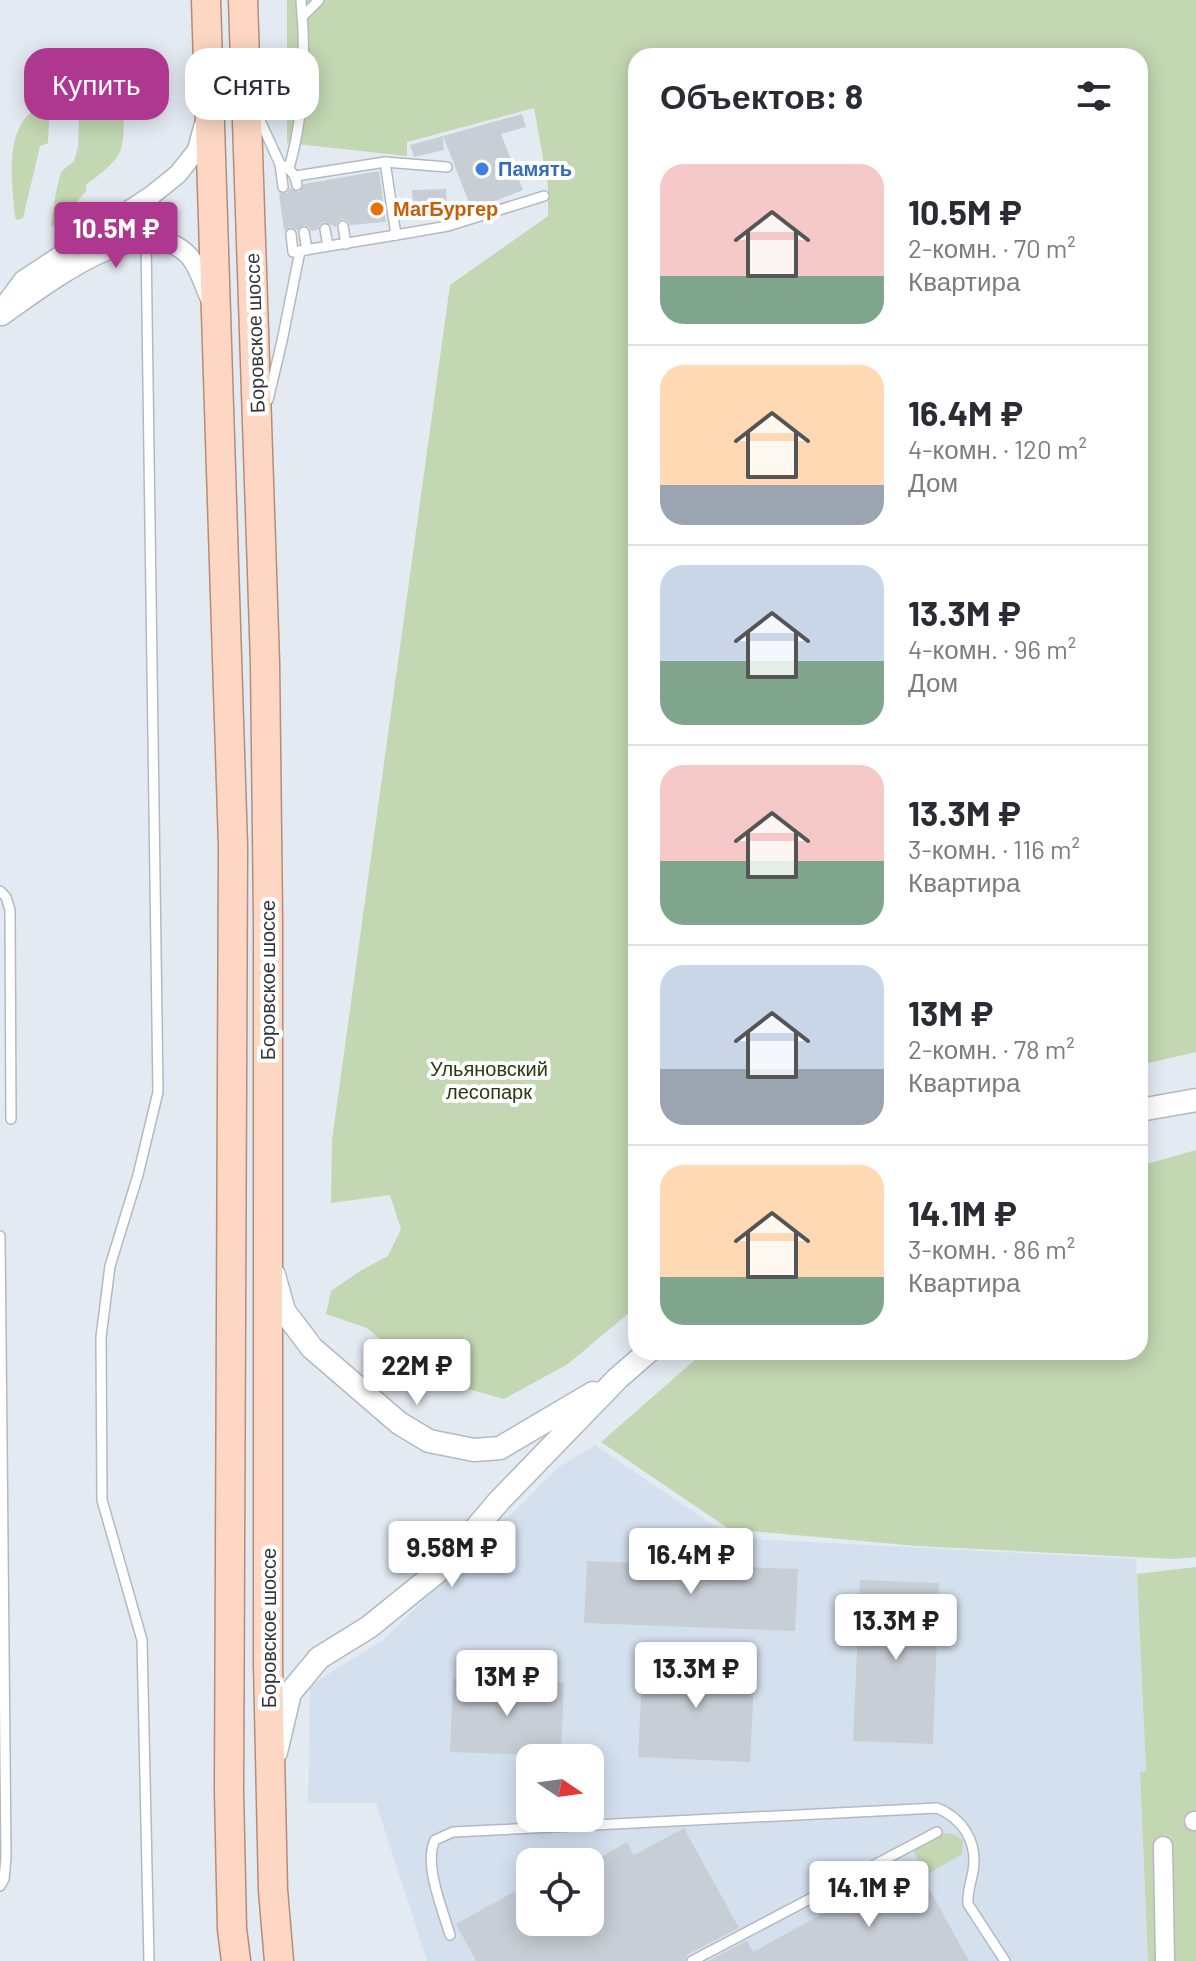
<!DOCTYPE html>
<html lang="ru">
<meta charset="utf-8">
<style>
:root{--surface:#fff;--page:#f2f2f3;--text:#2b2b33;--muted:#7c7c81;--line:#e1e1e2;--accent:#ae388f}
body{margin:0;font-family:Barlow,sans-serif;background:var(--page);color:var(--text);height:100vh;display:flex;flex-direction:column;font-size:30px;white-space:nowrap}
*{box-sizing:border-box;margin:0}
p{font-size:26px;color:var(--muted)}
.icon{flex:none;width:44px;height:44px;fill:none;stroke:currentColor;stroke-width:2;stroke-linecap:round;stroke-linejoin:round}
.map{position:relative;flex:1;overflow:hidden}
.details{position:absolute;left:628px;top:48px;width:520px;height:1312px;display:flex;flex-direction:column;background:var(--surface);border-radius:24px;box-shadow:0 4px 20px #0003}
.details>*{flex:none}
.guide{position:absolute;left:24px;top:48px;width:484px;height:72px;display:flex;gap:16px}
.needle{width:52px;rotate:103deg}
.fabs{position:absolute;left:516px;top:1744px;display:grid;gap:16px}
.fabs a{display:grid;place-items:center;width:88px;height:88px;border-radius:16px;background:var(--surface);box-shadow:0 4px 20px #0003;font-size:40px}
.price{position:absolute;translate:-50% -68px;padding:0 18px;border-radius:8px;background:#fff;color:#222;font-size:26px;line-height:52px;filter:drop-shadow(0 2px 4px #0008)}
.price::after{content:'';position:absolute;left:50%;top:48px;width:24px;height:18px;margin-left:-12px;background:inherit;clip-path:polygon(0 0,100% 0,50% 100%)}
.price.selected{background:var(--accent);color:#fff}
ul{padding:0;list-style:none}
li{display:flex;align-items:center;gap:24px;height:200px;padding:0 32px}
li+li{border-top:2px solid var(--line)}
li span{display:grid;place-items:center;flex:none;width:224px;height:160px;border-radius:24px;color:#555}
li>.icon{margin-inline-start:auto}
span .icon{width:96px;height:96px;fill:#fffc;stroke-width:1}
li b{font-size:34px}
h2{display:flex;justify-content:space-between;align-items:center;height:96px;padding:0 32px;font-size:34px}
.chip{padding:0 28px;border-radius:24px;background:var(--surface);box-shadow:0 4px 20px #0003;font-size:28px;line-height:72px}
.chip.selected{background:var(--accent);color:#fff}
.map>svg:first-child{display:block}
.built{fill:#d5e0ef;fill-rule:evenodd}
.green{fill:#c2d7b2}
.building{fill:#c8ced6}
.lines{fill:none;stroke-linecap:round;stroke-linejoin:round}
.service-casing{stroke:#b3b9c1;stroke-width:12}
.minor-casing{stroke:#b3b9c1;stroke-width:21}
.tertiary-casing{stroke:#b3b9c1;stroke-width:25}
.primary-casing{stroke:#b58c78;stroke-width:31}
.service{stroke:#fff;stroke-width:9}
.minor{stroke:#fff;stroke-width:18}
.tertiary{stroke:#fff;stroke-width:22}
.primary{stroke:#fdd7c3;stroke-width:28}
.shop-dot{fill:#3f7fe0;stroke:#fff;stroke-width:3}
.food-dot{fill:#e8710a;stroke:#fff;stroke-width:3}
.labels{text-anchor:middle;stroke-width:8;stroke-linejoin:round;paint-order:stroke}
.shop-label{font-size:20px;font-weight:bold;fill:#366cbe;stroke:#fff;text-anchor:start}
.food-label{font-size:20px;font-weight:bold;fill:#c56008;stroke:#fff;text-anchor:start}
.street-label{font-size:20px;fill:#323437;stroke:#fff}
.park-label{font-size:20px;fill:#253c0d;stroke:#fff}
</style>
<div class="map">
<svg width="1196" height="1961" viewBox="0 0 1196 1961">
<rect width="100%" height="100%" fill="#e4eaf2"/>
<path class="built" d="M 595,1445 L 732,1538 L 1136,1559 L 1146,1772 L 1140,1772 L 1148,1961 L 427,1961 L 376,1803 L 308,1803 L 310,1688 L 320,1679 L 383,1640 L 559,1467 ZM 530,1758 L 590,1758 L 590,1818 L 530,1818 ZM 530,1862 L 590,1862 L 590,1922 L 530,1922 Z"/>
<g class="green">
<polygon points="287,0 1196,0 1196,1052 1140,1065 1140,56 636,56 636,1307 568,1364 504,1399 425,1377 367,1328 326,1314 331,1291 360,1271 388,1256 401,1229 390,1195 331,1203 332,1140 450,285 548,216 548,186 534,108 407,142 407,156 287,143"/>
<path d="M 103,58 L 115,65 L 119,71 C 122,90 128,137 119,154 C 111,167 97,176 86,185 L 86,191 L 59,222 L 51,227 L 56,192 L 61,172 L 74,161 L 78,147 L 79,111 L 90,89 L 81,73 L 82,68 L 94,59 Z"/>
<path d="M 50,101 L 48,143 L 40,146 L 23,218 L 17,220 L 15,217 C 12,175 1,119 50,101 Z"/>
<polygon points="1196,1150 1196,1557 1174,1559 917,1546 729,1529 601,1442 704,1352 1140,1352 1140,1166"/>
<polygon points="1196,1567 1196,1961 1148,1961 1140,1772 1146,1771 1137,1574"/>
<polygon points="951,1833 963,1840 962,1854 926,1875 913,1850 943,1834"/>
</g>
<g class="building">
<polygon points="522,114 526,127 501,134 523,190 472,210 443,136"/>
<polygon points="443,136 444,150 414,157 410,145"/>
<polygon points="379,171 386,222 350,225 348,221 343,219 338,221 336,227 324,222 320,224 318,230 311,231 309,227 304,225 297,230 291,227 284,231 279,193 287,193 290,188 299,192 304,184"/>
<polygon points="446,189 447,218 414,220 412,190"/>
<polygon points="587,1561 798,1569 795,1631 584,1623"/>
<polygon points="860,1580 939,1583 933,1744 853,1741"/>
<polygon points="643,1659 755,1664 750,1762 638,1757"/>
<polygon points="453,1679 564,1683 561,1756 450,1752"/>
<polygon points="684,1828 739,1928 688,1954 685,1961 476,1961 456,1924 530,1883 530,1922 590,1922 590,1863 627,1842 634,1855"/>
<polygon points="915,1863 969,1961 708,1961 747,1941 753,1952"/>
</g>
<g class="lines">
<defs>
<g id="service">
<polyline points="302,17 319,0"/>
<path d="M 257,114 L 280,164 C 290,169 295,173 297,185"/>
<polyline points="385,162 447,167"/>
<polyline points="280,164 283,187"/>
<path d="M 289,168 C 304,116 306,55 301,0"/>
<polyline points="343,226 346,244"/>
<polyline points="325,229 328,246"/>
<polyline points="304,232 307,250"/>
<polyline points="291,234 293,252 396,235 385,162 296,176"/>
<polyline points="396,235 448,226 544,196"/>
<polyline points="146,240 158,1092 138,1175 110,1266 101,1337 102,1500 142,1640 149,1961"/>
<polyline points="268,400 282,341 300,251"/>
<polyline points="0,891 6,897 10,910 11,1119"/>
<polyline points="0,1236 6,1858 4,1879 0,1886"/>
<path d="M 450,1935 C 443,1910 423,1864 435,1840 L 453,1832 L 937,1808 C 963,1818 978,1843 973,1871 C 971,1883 967,1892 968,1904 L 1005,1961"/>
<polyline points="692,1961 937,1832"/>
</g>
<g id="minor">
<polyline points="0,311 23,280 152,195 178,174 197,150 203,127"/>
<path d="M 2,316 C 43,288 143,206 189,256 C 199,267 204,287 211,301"/>
<polyline points="1194,1821 1196,1821"/>
<polyline points="1163,1846 1165,1961"/>
</g>
<g id="tertiary">
<polyline points="1140,1110 1196,1100"/>
<polyline points="274,1275 284,1311 312,1348 399,1423 429,1441 474,1450 500,1448 593,1393"/>
<polyline points="276,1752 290,1693 319,1658 369,1627 442,1568 499,1501 618,1378 648,1352"/>
</g>
<g id="primary">
<polyline points="206,0 233,846 229,1792 232,1929 236,1961"/>
<polyline points="243,0 265,663 268,918 268,1664 273,1890 279,1961"/>
</g>
</defs>
<use href="#service" class="service-casing"/>
<use href="#minor" class="minor-casing"/>
<use href="#tertiary" class="tertiary-casing"/>
<use href="#primary" class="primary-casing"/>
<use href="#service" class="service"/>
<use href="#minor" class="minor"/>
<use href="#tertiary" class="tertiary"/>
<use href="#primary" class="primary"/>
</g>
<circle class="shop-dot" cx="482" cy="169" r="8"/>
<circle class="food-dot" cx="377" cy="209" r="8"/>
<g class="labels">
<g class="shop-label">
<text x="498" y="176">Память</text>
</g>
<g class="food-label">
<text x="393" y="216">МагБургер</text>
</g>
<g class="street-label">
<text transform="translate(255 333) rotate(-92)" y="7">Боровское шоссе</text>
<text transform="translate(268 980) rotate(-90)" y="7">Боровское шоссе</text>
<text transform="translate(269 1628) rotate(-90)" y="7">Боровское шоссе</text>
</g>
<g class="park-label">
<text x="489" y="1076">Ульяновский<tspan x="489" dy="23">лесопарк</tspan></text>
</g>
</g>
</svg>
<div class="fabs">
<a><svg class="needle" viewBox="-14 -14 28 28"><path d="M0-13l5 13h-10z" fill="#e53935"/><path d="M0 13l5-13h-10z" fill="#7c7c81"/></svg></a>
<a><svg class="icon" aria-label="locate" viewBox="0 0 24 24"><circle cx="12" cy="12" r="6"/><path d="M12 2v4M12 18v4M2 12h4M18 12h4"/></svg></a>
</div>
<b class="price selected" style="left:116px;top:270px">10.5M ₽</b>
<b class="price" style="left:417px;top:1407px">22M ₽</b>
<b class="price" style="left:452px;top:1589px">9.58M ₽</b>
<b class="price" style="left:691px;top:1596px">16.4M ₽</b>
<b class="price" style="left:896px;top:1662px">13.3M ₽</b>
<b class="price" style="left:696px;top:1710px">13.3M ₽</b>
<b class="price" style="left:507px;top:1718px">13M ₽</b>
<b class="price" style="left:869px;top:1929px">14.1M ₽</b>
<div class="guide">
<a class="chip selected">Купить</a>
<a class="chip">Снять</a>
</div>
<section class="details">
<h2>Объектов: 8<svg class="icon" aria-label="filters" viewBox="0 0 24 24"><path d="M4 7h16M4 17h16"/><circle cx="9" cy="7" r="2"/><circle cx="15" cy="17" r="2"/></svg></h2>
<ul>
<li><span style="background:linear-gradient(#f6c9c9 70%,#7fa58c 0)"><svg class="icon" aria-label="home" viewBox="0 0 24 24"><path d="M3 11l9-7 9 7M6 9v11h12V9"/></svg></span><div><b>10.5M ₽</b><p>2-комн. · 70 m²</p><p>Квартира</p></div></li>
<li><span style="background:linear-gradient(#ffd9b3 75%,#9aa5b1 0)"><svg class="icon" aria-label="home" viewBox="0 0 24 24"><path d="M3 11l9-7 9 7M6 9v11h12V9"/></svg></span><div><b>16.4M ₽</b><p>4-комн. · 120 m²</p><p>Дом</p></div></li>
<li><span style="background:linear-gradient(#c9d6e8 60%,#7fa58c 0)"><svg class="icon" aria-label="home" viewBox="0 0 24 24"><path d="M3 11l9-7 9 7M6 9v11h12V9"/></svg></span><div><b>13.3M ₽</b><p>4-комн. · 96 m²</p><p>Дом</p></div></li>
<li><span style="background:linear-gradient(#f6c9c9 60%,#7fa58c 0)"><svg class="icon" aria-label="home" viewBox="0 0 24 24"><path d="M3 11l9-7 9 7M6 9v11h12V9"/></svg></span><div><b>13.3M ₽</b><p>3-комн. · 116 m²</p><p>Квартира</p></div></li>
<li><span style="background:linear-gradient(#c9d6e8 65%,#9aa5b1 0)"><svg class="icon" aria-label="home" viewBox="0 0 24 24"><path d="M3 11l9-7 9 7M6 9v11h12V9"/></svg></span><div><b>13M ₽</b><p>2-комн. · 78 m²</p><p>Квартира</p></div></li>
<li><span style="background:linear-gradient(#ffd9b3 70%,#7fa58c 0)"><svg class="icon" aria-label="home" viewBox="0 0 24 24"><path d="M3 11l9-7 9 7M6 9v11h12V9"/></svg></span><div><b>14.1M ₽</b><p>3-комн. · 86 m²</p><p>Квартира</p></div></li>
</ul>
</section>
</div>
